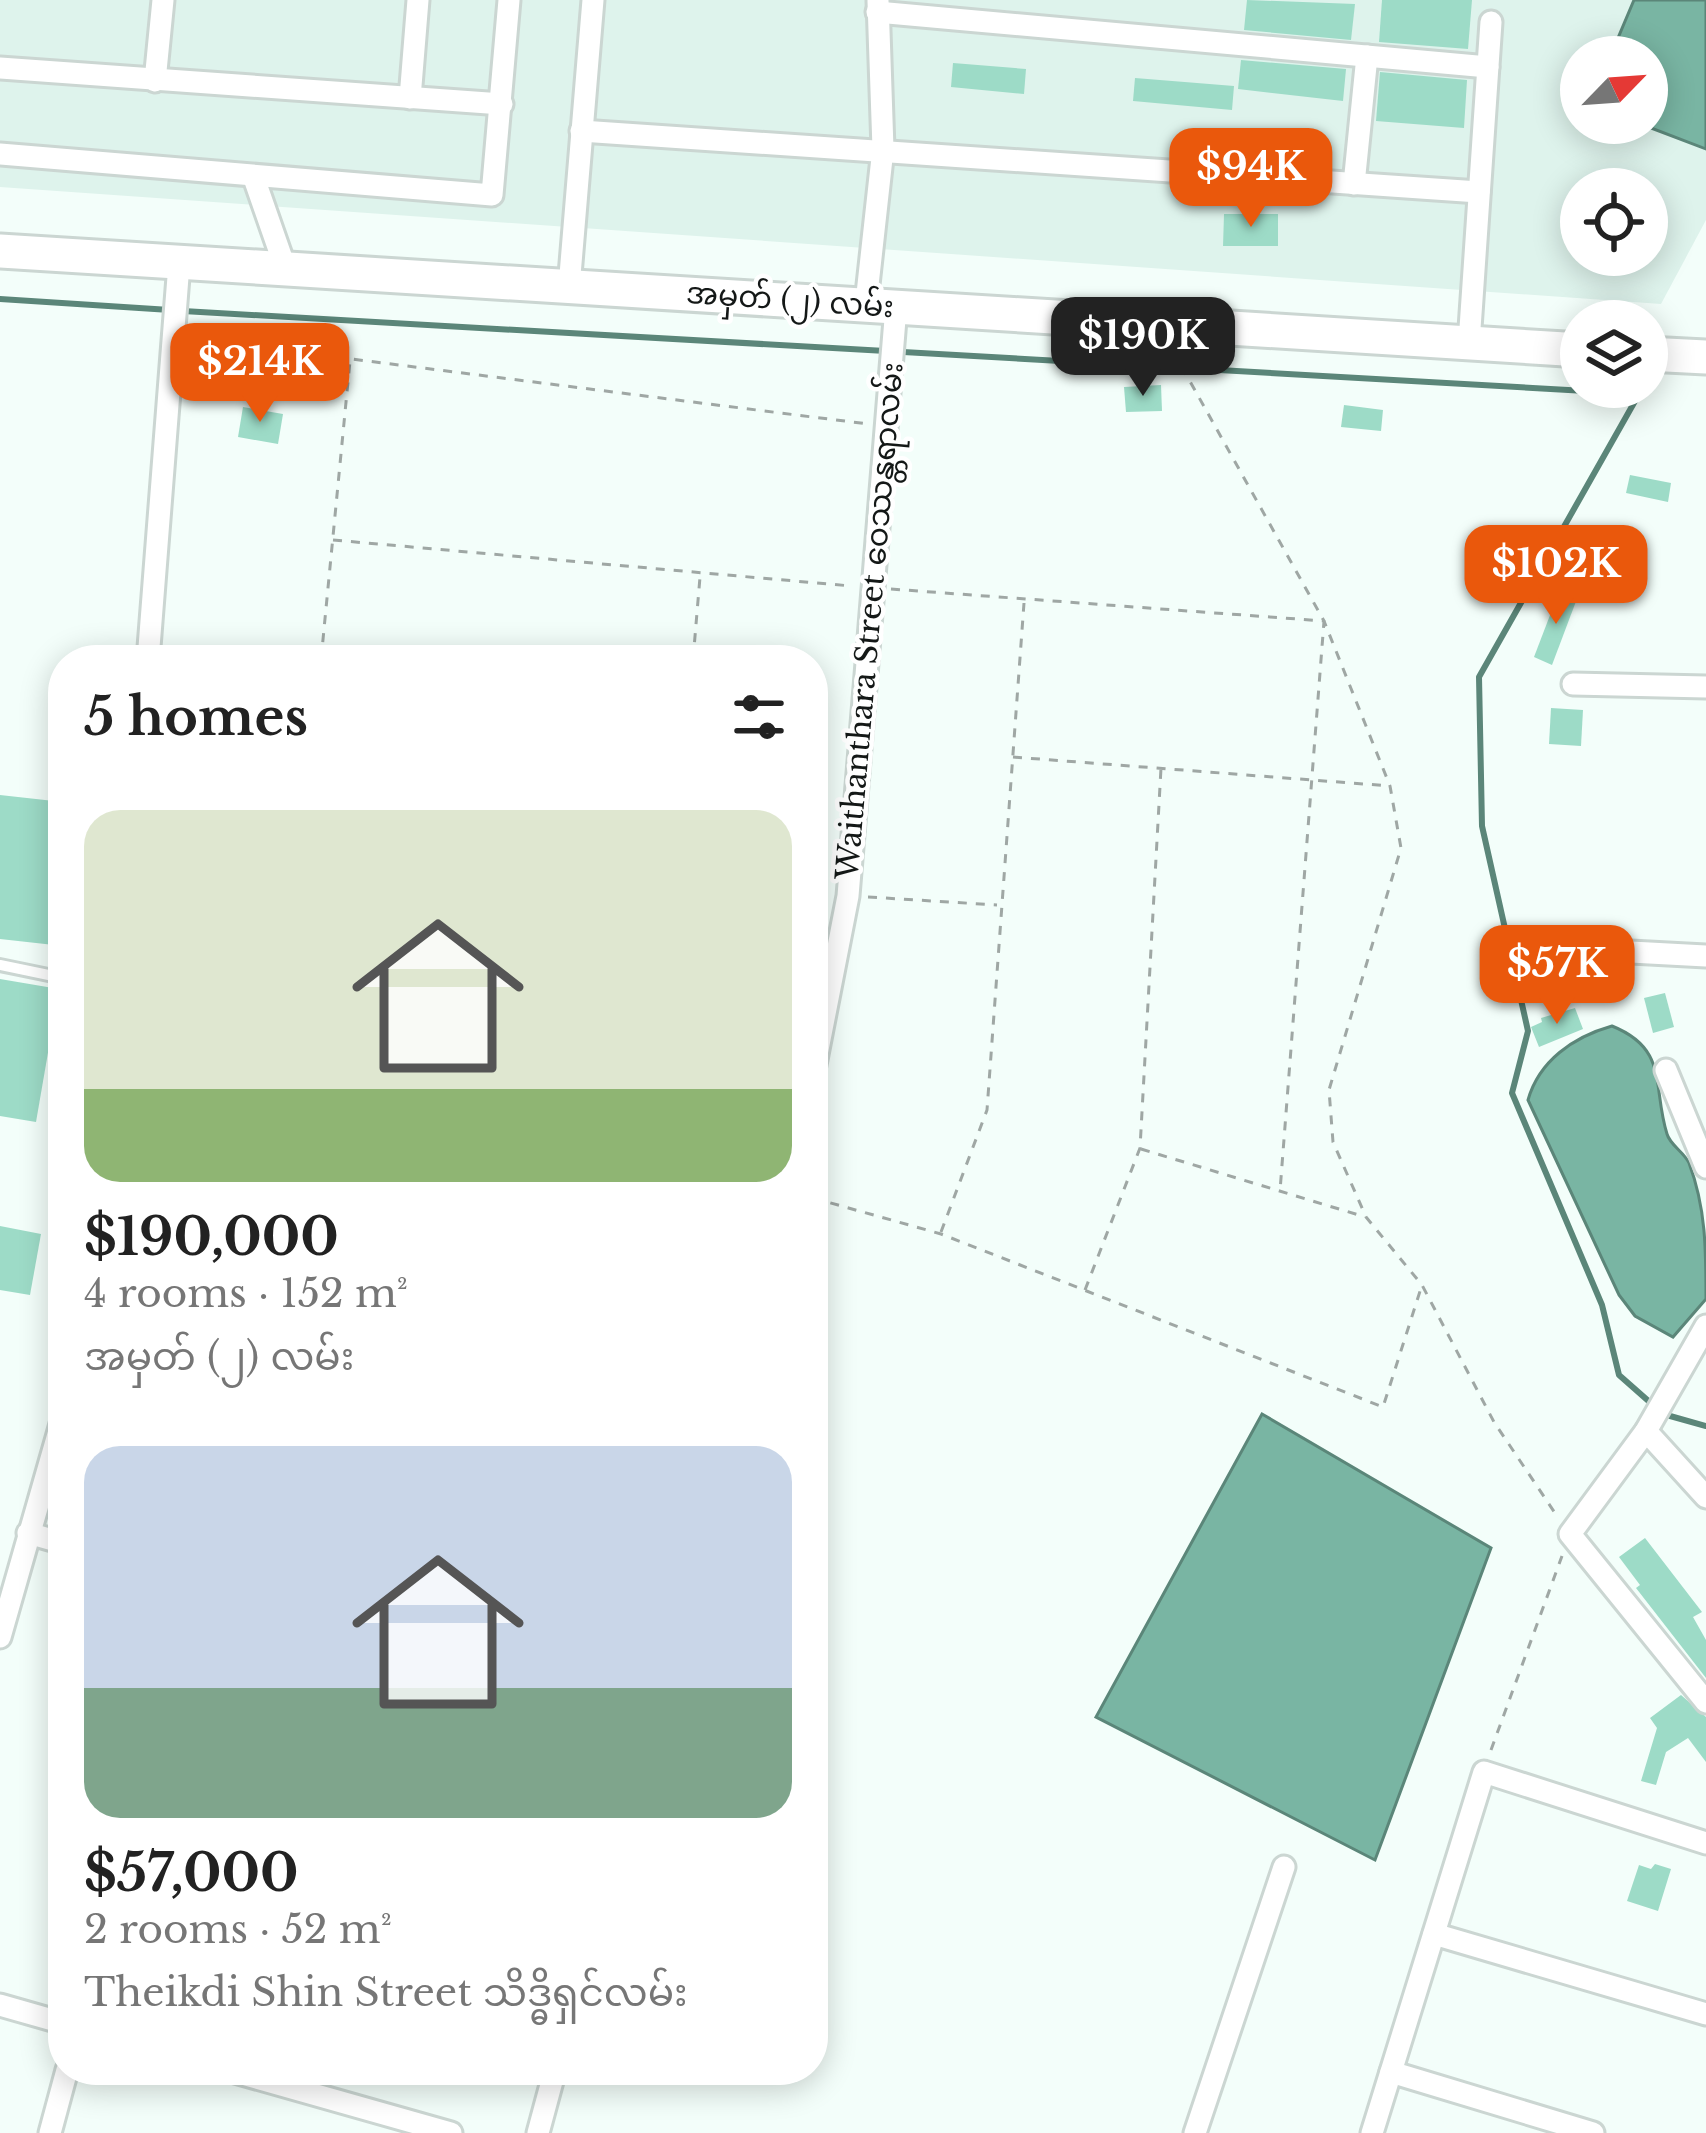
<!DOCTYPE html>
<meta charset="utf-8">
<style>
:root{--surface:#fff;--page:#f6f6f6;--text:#222;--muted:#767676;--accent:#ea580c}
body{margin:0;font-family:"Libre Baskerville","Noto Sans Myanmar",serif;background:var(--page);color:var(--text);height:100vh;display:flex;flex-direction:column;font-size:45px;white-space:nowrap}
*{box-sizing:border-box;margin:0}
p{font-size:39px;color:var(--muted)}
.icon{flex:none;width:66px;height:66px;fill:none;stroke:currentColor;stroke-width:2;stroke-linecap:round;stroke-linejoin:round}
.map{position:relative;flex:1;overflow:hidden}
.drawer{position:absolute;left:48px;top:645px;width:780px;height:1440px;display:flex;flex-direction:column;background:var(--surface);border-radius:48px;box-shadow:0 6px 30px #0003}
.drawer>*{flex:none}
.needle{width:78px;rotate:65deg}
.fabs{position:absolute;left:1560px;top:36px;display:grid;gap:24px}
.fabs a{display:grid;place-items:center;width:108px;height:108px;border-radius:50%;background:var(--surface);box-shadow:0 6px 30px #0003;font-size:60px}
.price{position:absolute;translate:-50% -102px;padding:0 27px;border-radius:24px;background:var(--accent);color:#fff;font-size:39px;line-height:78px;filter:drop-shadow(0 3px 6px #0008)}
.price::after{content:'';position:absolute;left:50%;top:72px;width:36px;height:27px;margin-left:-18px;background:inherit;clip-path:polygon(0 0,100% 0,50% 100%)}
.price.on{background:#222;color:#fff}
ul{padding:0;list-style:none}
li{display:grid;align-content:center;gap:24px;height:636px;padding:0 36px}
li span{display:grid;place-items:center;height:372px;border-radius:36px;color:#555}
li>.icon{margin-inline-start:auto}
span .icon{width:216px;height:216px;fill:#fffc;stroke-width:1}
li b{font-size:51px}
h2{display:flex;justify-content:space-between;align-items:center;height:144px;padding:0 36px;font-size:51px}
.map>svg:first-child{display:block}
.built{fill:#def3ec;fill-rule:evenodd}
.water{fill:#79b5a3;stroke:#5b8679;stroke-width:3}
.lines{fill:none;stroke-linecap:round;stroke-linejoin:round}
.stream{stroke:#5b8679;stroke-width:6}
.building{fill:#9ddbc7}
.lane-casing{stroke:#cbd6d2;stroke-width:16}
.street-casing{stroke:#cbd6d2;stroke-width:27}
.primary-casing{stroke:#cbd6d2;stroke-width:39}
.path{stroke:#9fa7a4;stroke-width:3;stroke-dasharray:9 9;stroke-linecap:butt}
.lane{stroke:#fff;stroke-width:10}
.street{stroke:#fff;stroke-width:21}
.primary{stroke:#fff;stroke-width:33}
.labels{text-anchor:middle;stroke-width:9;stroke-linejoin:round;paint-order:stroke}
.street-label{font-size:30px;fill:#141817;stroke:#fff}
</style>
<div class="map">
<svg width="1706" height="2133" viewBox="0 0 1706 2133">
<rect width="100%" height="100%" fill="#f3fefa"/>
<path class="built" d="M 0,0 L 1706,0 L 1706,220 L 1661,304 L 0,187 ZM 1581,57 L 1647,57 L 1647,123 L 1581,123 ZM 1581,189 L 1647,189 L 1647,255 L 1581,255 Z"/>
<g class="water">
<polygon points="1634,0 1706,0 1706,149 1638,123 1647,123 1647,57 1610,57"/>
<path d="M 1612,1026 C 1669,1049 1652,1086 1667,1134 C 1670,1145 1684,1152 1689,1163 C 1706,1208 1706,1250 1706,1299 L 1673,1337 L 1635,1316 L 1619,1295 L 1528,1100 C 1539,1061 1573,1037 1612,1026 Z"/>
<polygon points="1262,1414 1491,1548 1375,1860 1096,1717"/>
</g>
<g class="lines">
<g class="stream">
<polyline points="0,299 170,310"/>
<polyline points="183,311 1639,394 1479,677 1482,826 1528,1031 1512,1093 1602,1305 1619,1375 1653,1405"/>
<polyline points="1663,1414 1706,1426"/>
</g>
</g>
<g class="building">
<polygon points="1247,0 1355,4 1351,40 1244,30"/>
<polygon points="1382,0 1472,0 1468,49 1379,42"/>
<polygon points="1241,60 1346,69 1343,101 1238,89"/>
<polygon points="953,63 1026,69 1024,94 951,87"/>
<polygon points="1380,72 1467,80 1464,128 1376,121"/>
<polygon points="1135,78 1234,86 1232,110 1133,101"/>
<polygon points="1224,214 1278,214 1278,246 1223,246"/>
<polygon points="1161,385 1162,411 1126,412 1124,387"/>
<polygon points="1344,405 1383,410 1381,431 1341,427"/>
<polygon points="243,407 283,414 278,444 238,437"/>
<polygon points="1630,475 1671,483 1668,502 1626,493"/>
<polygon points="1560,589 1578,596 1552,665 1534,657"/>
<polygon points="1551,708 1583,710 1581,746 1549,744"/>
<polygon points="0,795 63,802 63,946 0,939"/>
<polygon points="0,979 59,989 36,1122 0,1116"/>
<polygon points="1665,993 1674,1027 1653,1033 1644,998"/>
<polygon points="1575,1008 1583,1029 1539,1047 1531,1027 1542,1022 1541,1018"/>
<polygon points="0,1226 41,1234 30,1295 0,1290"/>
<polygon points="1645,1538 1702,1612 1693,1617 1706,1640 1706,1678 1636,1588 1640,1585 1619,1557"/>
<polygon points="1681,1695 1706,1717 1706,1762 1688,1738 1666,1752 1656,1785 1641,1781 1657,1728 1650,1718"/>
<polygon points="1655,1864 1671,1869 1658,1911 1627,1901 1639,1865 1651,1869"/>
</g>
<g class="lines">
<defs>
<polyline id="lane" points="0,965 63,978"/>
<g id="street">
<polyline points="877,12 1488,67"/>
<polyline points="0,68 502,104"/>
<polyline points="155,81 163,0"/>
<polyline points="410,98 418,0"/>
<polyline points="581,131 1479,192"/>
<polyline points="0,154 492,195 509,0"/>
<polyline points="254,178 286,270"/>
<polyline points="1354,184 1367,56"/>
<polyline points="569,287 593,0"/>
<polyline points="866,303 883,149 878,1"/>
<polyline points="1469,343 1491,22"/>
<polyline points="148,660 179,264"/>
<polyline points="1573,684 1706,687"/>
<polyline points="1612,951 1706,956"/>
<polyline points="1666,1070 1706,1167"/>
<polyline points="813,1075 848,896 896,307"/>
<polyline points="1706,1326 1646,1431 1570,1534 1706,1702"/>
<polyline points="1646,1431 1706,1497"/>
<polyline points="28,1533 63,1543"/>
<polyline points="0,1637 63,1417"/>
<polyline points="1434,1934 1706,2014"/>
<polyline points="0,2005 63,2023"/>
<polyline points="228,2070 451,2133"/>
<polyline points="1391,2072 1593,2133"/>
<polyline points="50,2133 67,2070"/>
<polyline points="538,2133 555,2070"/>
<polyline points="1195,2133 1284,1867"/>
<polyline points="1372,2133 1484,1772 1706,1843"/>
</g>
<g id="primary">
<polyline points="0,251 1581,350"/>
<polyline points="1647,354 1706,357"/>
</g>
</defs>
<use href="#lane" class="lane-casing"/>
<use href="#street" class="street-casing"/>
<use href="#primary" class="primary-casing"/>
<g class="path">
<polyline points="1173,351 1324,621 1390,786 1401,848 1329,1090 1333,1142 1366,1217 1422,1285 1494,1422 1557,1516"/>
<polyline points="192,353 351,359 868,424"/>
<polyline points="333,540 851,586"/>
<polyline points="891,589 1324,621 1280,1191"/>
<polyline points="321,660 350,361"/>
<polyline points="693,660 700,577"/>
<polyline points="1013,757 1390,786"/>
<polyline points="813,891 829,893"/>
<polyline points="868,897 997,905"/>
<polyline points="1141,1149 1362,1216"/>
<polyline points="813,1198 941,1234 1383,1407 1422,1285"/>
<polyline points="941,1232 987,1110 1024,603"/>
<polyline points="1085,1290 1140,1148 1161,768"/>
<polyline points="1491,1750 1562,1556"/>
</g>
<use href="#lane" class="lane"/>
<use href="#street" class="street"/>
<use href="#primary" class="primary"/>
</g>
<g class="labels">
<g class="street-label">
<text transform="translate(790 300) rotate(4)" y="10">အမှတ် (၂) လမ်း</text>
<text transform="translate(870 621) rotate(-85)" y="10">Waithanthara Street ဝေဿန္တရာလမ်း</text>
</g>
</g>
</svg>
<div class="fabs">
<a><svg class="needle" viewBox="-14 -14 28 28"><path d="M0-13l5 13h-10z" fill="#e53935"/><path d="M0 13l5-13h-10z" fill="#767676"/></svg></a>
<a><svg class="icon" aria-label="locate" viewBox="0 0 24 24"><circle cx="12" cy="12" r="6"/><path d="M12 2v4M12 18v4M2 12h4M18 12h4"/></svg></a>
<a><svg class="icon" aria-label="layers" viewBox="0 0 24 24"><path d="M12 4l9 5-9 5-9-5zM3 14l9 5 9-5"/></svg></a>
</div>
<b class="price" style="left:1251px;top:230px">$94K</b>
<b class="price on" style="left:1143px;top:399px">$190K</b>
<b class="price" style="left:260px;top:425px">$214K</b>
<b class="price" style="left:1556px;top:627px">$102K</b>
<b class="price" style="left:1557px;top:1027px">$57K</b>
<section class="drawer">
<h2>5 homes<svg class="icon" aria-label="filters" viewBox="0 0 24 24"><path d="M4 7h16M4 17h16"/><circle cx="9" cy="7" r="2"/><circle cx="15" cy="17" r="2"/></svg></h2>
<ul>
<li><span style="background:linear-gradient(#dfe7d0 75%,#8fb573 0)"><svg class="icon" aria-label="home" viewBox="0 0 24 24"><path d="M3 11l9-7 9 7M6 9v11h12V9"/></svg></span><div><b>$190,000</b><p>4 rooms · 152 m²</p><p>အမှတ် (၂) လမ်း</p></div></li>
<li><span style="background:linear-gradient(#c9d6e8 65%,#7fa58c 0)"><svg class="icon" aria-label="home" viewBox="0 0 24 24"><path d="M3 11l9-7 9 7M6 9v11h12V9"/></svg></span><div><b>$57,000</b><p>2 rooms · 52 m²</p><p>Theikdi Shin Street သိဒ္ဓိရှင်လမ်း</p></div></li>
</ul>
</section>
</div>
